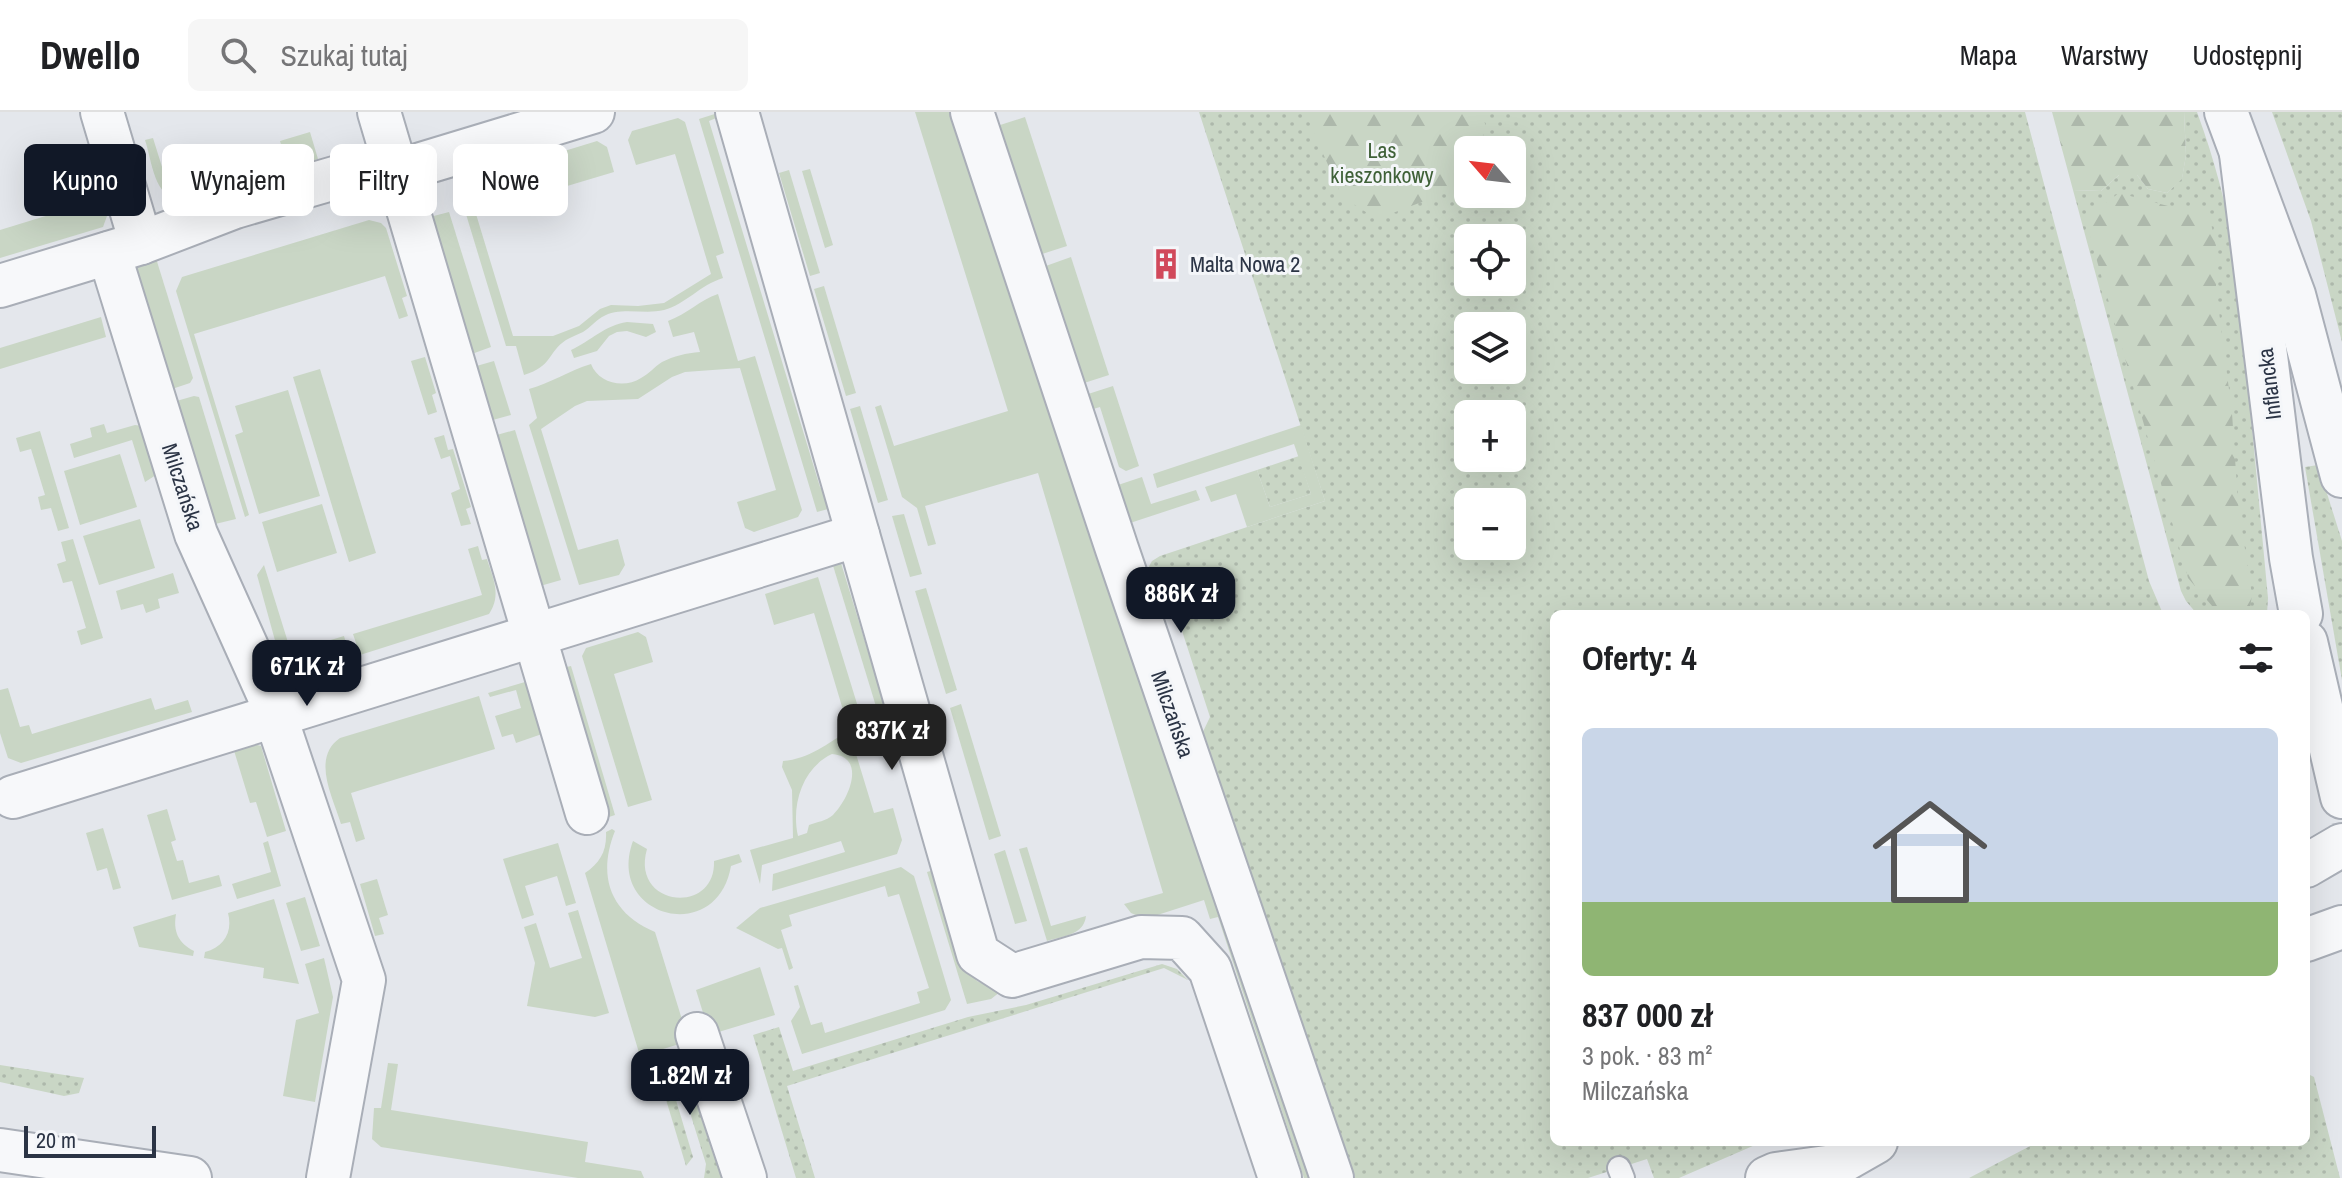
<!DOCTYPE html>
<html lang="pl">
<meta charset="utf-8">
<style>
:root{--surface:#fff;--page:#f6f6f6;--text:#202124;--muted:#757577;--line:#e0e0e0;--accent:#111827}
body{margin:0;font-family:"Archivo Narrow",sans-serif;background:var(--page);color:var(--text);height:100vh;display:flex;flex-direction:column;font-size:30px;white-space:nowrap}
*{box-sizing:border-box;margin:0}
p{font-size:26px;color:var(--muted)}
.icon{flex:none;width:44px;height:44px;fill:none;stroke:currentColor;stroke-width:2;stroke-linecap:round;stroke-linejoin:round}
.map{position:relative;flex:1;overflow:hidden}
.details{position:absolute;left:1550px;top:498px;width:760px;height:536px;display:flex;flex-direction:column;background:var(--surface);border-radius:12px;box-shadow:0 8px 32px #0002}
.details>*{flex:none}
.top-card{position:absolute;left:24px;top:32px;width:760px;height:72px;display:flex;gap:16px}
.needle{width:52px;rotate:298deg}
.buttons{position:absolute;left:1454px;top:24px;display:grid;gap:16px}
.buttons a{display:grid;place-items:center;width:72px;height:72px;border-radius:12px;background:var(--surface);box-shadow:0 8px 32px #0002;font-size:40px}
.scale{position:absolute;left:24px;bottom:20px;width:132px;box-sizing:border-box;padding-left:8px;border:4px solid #2b3445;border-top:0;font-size:22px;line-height:28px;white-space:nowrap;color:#2b3445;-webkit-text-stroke:6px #f4f6f9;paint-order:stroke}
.price{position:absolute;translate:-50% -68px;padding:0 18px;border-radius:16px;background:var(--accent);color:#fff;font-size:26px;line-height:52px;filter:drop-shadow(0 2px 4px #0008)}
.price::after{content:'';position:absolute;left:50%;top:48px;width:24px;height:18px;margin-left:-12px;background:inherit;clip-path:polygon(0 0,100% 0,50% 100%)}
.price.current{background:#222;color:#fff}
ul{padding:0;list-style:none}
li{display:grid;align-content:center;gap:16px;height:424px;padding:0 32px}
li+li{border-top:2px solid var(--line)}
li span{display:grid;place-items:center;height:248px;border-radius:12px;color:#555}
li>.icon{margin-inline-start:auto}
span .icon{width:144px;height:144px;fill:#fffc;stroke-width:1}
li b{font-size:34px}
h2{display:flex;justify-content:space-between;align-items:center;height:96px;padding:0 32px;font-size:34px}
.chip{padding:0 28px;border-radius:12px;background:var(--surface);box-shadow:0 8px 32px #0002;font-size:28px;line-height:72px}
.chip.current{background:var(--accent);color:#fff}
header{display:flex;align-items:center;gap:48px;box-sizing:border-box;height:112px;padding:0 40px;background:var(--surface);border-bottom:2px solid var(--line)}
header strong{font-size:38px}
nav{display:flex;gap:44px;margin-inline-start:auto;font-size:28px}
.search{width:560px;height:72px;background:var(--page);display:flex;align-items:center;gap:20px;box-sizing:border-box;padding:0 28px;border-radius:12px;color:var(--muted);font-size:30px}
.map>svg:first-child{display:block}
.grass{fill:url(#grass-dots);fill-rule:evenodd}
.forest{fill:url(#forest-firs)}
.garden{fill:#c9d6c5;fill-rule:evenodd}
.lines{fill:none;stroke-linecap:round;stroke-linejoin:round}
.lane-casing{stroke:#a9aeb7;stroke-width:26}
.street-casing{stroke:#a9aeb7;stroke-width:46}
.lane{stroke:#f7f8fa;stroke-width:22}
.street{stroke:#f7f8fa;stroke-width:42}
.labels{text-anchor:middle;stroke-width:6;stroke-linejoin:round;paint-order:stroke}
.park-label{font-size:22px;fill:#3f6138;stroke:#f4f6f9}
.poi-label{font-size:22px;fill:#2b3445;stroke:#f4f6f9;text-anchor:start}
.street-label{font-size:22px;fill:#2b3445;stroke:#f4f6f9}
</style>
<header>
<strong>Dwello</strong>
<div class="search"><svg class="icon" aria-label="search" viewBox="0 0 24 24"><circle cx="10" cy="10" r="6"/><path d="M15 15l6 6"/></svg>Szukaj tutaj</div>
<nav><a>Mapa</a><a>Warstwy</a><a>Udostępnij</a></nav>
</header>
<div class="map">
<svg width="2342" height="1066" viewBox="0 0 2342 1066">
<defs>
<pattern id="grass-dots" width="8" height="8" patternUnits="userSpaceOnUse" patternTransform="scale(2)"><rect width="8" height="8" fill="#c9d6c5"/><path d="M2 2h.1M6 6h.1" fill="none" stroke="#adb8ab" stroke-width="1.8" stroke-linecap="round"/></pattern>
<pattern id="forest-firs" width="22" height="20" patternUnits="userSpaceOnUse" patternTransform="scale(2)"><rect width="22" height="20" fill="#c9d6c5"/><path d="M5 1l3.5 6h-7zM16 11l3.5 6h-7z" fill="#adb8ab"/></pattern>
</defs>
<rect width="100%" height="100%" fill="#e4e7ec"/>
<g class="grass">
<path d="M 1199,0 L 2025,0 L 2149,469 L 2163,502 L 1554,502 L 1554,1030 L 1762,1030 L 1679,1066 L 1654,1066 L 1647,1047 L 1588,1066 L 1344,1066 L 1200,626 L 1210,605 L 1171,485 C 1157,482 1148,479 1143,465 L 1152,449 L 1160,444 L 1325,389 ZM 1468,38 L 1512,38 L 1512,82 L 1468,82 ZM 1468,126 L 1512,126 L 1512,170 L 1468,170 ZM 1468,214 L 1512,214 L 1512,258 L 1468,258 ZM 1468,302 L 1512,302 L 1512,346 L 1468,346 ZM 1468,390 L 1512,390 L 1512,434 L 1468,434 Z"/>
<path d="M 2184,0 L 2197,0 C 2216,52 2229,102 2237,156 L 2268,486 L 2267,502 L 2197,502 L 2186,489 L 2181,479 L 2073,78 L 2101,79 L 2119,63 L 2137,63 L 2148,77 L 2167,81 L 2182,66 L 2186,43 Z"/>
<polygon points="2272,0 2342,0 2342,230 2311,109"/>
<polygon points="1299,344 1311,382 1270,395 1257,358"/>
<polygon points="2318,353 2342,429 2342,568 2305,355"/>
<polygon points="1162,852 1177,857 1188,868 1164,856 787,974 815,1066 796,1066 753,923 779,915 793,959 968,905 1026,893"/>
<polygon points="0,953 84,966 79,981 64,984 0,970"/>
<polygon points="2306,961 2314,965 2340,1066 1969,1066 2038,1030 2306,1030"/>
<polygon points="695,971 725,1066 704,1066 706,1052 682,975"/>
<polygon points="673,978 693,1045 686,1054 664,981"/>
</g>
<g class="forest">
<polygon points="1305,0 1480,0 1487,16 1476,38 1468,38 1468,53 1456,77 1377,107 1342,85"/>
<polygon points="2052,0 2184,0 2186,43 2182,67 2167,81 2148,77 2137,63 2119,63 2101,79 2073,78"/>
<polygon points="2119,81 2168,94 2208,98 2216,134 2216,176 2232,301 2238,391 2252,483 2249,502 2219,502 2188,466 2085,107"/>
</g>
<g class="garden">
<polygon points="721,0 721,4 709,9 820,375 831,388 843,393 817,400 699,7"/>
<polygon points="915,0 958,0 1312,1066 1304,1066 1218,805 1210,807 1204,788 1145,807 1131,801 1124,792 1163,781 1038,361 925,394 936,432 928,434 917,396 902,385 875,295 881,293 894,334 1008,299"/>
<polygon points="1025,5 1067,134 1039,143 997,14"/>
<path d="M 678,6 L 685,10 L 724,141 L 716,144 L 723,166 C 700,173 686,192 664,198 C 644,203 620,194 602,205 C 595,209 590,216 583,220 C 577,223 571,225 566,228 C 547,241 553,254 524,263 L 516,234 L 506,234 L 462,89 C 465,68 480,65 499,60 L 508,64 L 515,90 L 476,102 L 513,224 L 553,224 L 579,214 L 600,197 L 611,193 L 638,194 L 664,191 L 711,162 L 675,42 L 636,53 L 628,28 L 632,19 Z"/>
<path d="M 310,20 L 318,47 L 181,88 C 154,87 152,49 145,28 L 153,26 L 167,71 L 282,36 L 280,29 Z"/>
<polygon points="597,29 607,35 614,60 537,83 530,58 535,48"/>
<polygon points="810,57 833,133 825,136 802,59"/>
<polygon points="789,58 820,161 810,164 779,61"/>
<polygon points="101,87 107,104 103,115 0,146 0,118"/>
<polygon points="449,100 491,235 469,243 426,106"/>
<polygon points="369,108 381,111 386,116 407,184 402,186 408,204 399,207 385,164 194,222 249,403 245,405 176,179 182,165"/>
<polygon points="155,143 193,266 190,271 169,278 135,155 138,149"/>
<polygon points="1071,145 1109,263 1081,272 1043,155"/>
<polygon points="824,174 856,281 846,284 814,177"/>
<path d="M 718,182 L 738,249 L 755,244 L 802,398 L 798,405 L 754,420 L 745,416 L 737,390 L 776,378 L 740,256 L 685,260 L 672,265 L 638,287 L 587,289 L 575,294 L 541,317 L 578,438 L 618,427 L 625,453 L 619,463 L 579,473 L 529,313 L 537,306 L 529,277 C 551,271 568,259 591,252 C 598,271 624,277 641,266 C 649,262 654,255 662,250 C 674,244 686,241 700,240 L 694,220 L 673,225 L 668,209 C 687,202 700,188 718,182 Z"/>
<polygon points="101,205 106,225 0,257 0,236"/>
<path d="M 627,210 L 653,212 L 656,220 L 646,225 L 627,219 L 617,220 L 609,224 L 597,239 L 574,246 L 571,238 C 591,229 605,213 627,210 Z"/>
<polygon points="425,245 436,281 432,283 437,300 428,303 411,249"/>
<polygon points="494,249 511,303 489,309 473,255"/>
<polygon points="320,257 376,441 349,450 293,265"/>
<polygon points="1113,274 1139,354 1126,359 1119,355 1100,295 1090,298 1085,283"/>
<polygon points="288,278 320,384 259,402 235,323 243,320 235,294"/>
<polygon points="194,284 199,285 236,407 211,413 173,290"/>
<polygon points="860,294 888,388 878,391 850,297"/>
<polygon points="104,312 107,321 135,313 142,314 156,363 145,370 132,328 74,346 70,332 92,325 90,316"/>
<polygon points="1301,313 1325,389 1247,415 1236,382 1211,390 1205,375 1257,358 1270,395 1311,382 1294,332 1157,376 1153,362"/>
<polygon points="515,318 561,468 540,474 493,324"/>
<polygon points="40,319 69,416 58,419 51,396 41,398 38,385 45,383 31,337 20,340 16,326"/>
<polygon points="444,323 448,338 453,337 471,395 466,397 471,412 461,414 451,381 460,377 450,344 441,347 434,326"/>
<polygon points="120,342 137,395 80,413 64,359"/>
<polygon points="1142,365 1151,392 1196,378 1200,388 1127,412 1115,374"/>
<polygon points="322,392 337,441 277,460 262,410"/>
<polygon points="904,402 922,462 910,465 892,404"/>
<polygon points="140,407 155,456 99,473 83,424"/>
<polygon points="73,427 103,526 81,533 77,519 86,516 72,469 63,471 57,452 66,449 61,430"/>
<path d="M 478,434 L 482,448 L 487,447 C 493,467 502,483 489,502 L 360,543 L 353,522 L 482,483 L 468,437 Z"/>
<polygon points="831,447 841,451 888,605 878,601"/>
<path d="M 264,453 L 291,540 L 344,524 L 350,546 L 328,553 L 328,563 C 306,569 292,561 279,543 L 257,463 Z"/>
<polygon points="173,461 179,481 158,487 160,496 146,501 143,492 121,498 116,479"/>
<path d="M 818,465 L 862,608 L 858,615 L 849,619 L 874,701 L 893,696 L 902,728 L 897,742 L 772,779 L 773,762 L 845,740 L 841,729 L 762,753 L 760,772 L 750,738 L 793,726 L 792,678 L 782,655 L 783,649 C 809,647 827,632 849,618 L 814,501 L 774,513 L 765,482 ZM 832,642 C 867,645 849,687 833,703 C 826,709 817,710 809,713 L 807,721 L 798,724 C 791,694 802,656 832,642 Z"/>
<polygon points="926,476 957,578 946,582 915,479"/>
<polygon points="638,520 646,525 653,550 614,562 652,688 628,695 582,544 586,536"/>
<polygon points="571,554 615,703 603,707 562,556"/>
<polygon points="525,570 542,622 516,631 513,622 502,625 495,604 521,596 516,578 490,585 488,581"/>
<polygon points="8,576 20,615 29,613 32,622 151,586 155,598 188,588 192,600 21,651 8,646 0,621 0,578"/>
<path d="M 479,584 L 495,637 L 351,681 L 365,727 L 356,730 L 350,710 L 341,712 C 333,685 311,646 340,626 Z"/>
<polygon points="961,592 1001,724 989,728 950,596"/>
<polygon points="251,631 261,634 286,719 267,725 256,690 250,691 232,632"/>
<polygon points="167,697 176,728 171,730 177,749 183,748 189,771 219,763 222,774 172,788 147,703"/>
<polygon points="103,716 121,776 113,778 107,756 97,759 86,721"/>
<path d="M 612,717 L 615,719 C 597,764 610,801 655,820 L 688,927 L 686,930 L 640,944 L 585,761 C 600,751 607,739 606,720 Z"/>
<polygon points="268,729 281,774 237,787 232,772 271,760 263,731"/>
<path d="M 633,729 L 647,737 C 630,795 716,804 714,749 L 739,742 L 742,750 L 731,754 C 717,835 605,805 633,729 Z"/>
<polygon points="558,731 576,791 566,794 557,764 525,774 534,803 522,807 503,747"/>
<path d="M 1027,735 L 1051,814 L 1086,804 C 1084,823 1063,824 1047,829 L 1019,737 Z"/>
<polygon points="1005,738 1027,809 1015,812 994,742"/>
<polygon points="901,755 914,764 951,888 945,898 802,942 791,909 800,895 794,874 798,873 811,913 822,910 825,921 920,891 917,880 929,876 899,782 888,785 885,774 789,803 792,814 781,818 793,856 789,858 782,836 778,837 736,816 760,796"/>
<polygon points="934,758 963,852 977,869 1000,880 991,887 967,892 927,760"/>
<polygon points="377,767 388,803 379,806 384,822 375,824 360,772"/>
<polygon points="305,785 320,834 301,839 286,791"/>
<path d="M 274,787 L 299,872 L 263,866 L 264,856 L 204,846 L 205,840 C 224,835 233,820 228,801 Z"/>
<polygon points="578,798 609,901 595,905 527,894 535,851 524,815 536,811 550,856 582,846 568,801"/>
<path d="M 176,802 C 173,819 178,831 194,839 L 193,844 L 139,835 L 133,815 Z"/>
<polygon points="324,846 333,885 315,990 283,984 296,908 319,901 305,852"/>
<polygon points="760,855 775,903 712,922 709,920 696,878"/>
<polygon points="388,951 398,952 391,998 588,1030 585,1050 641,1059 644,1066 578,1066 381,1035 372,1027 374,996 381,996"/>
</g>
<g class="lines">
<defs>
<polyline id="lane" points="1619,1056 1623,1066"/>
<g id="street">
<polyline points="102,0 141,131"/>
<polyline points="379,0 587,701"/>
<polyline points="737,0 978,842 1012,864 1141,825 1182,826 1210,857 1280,1066"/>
<polyline points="972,0 1117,437 1332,1066"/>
<polyline points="2226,0 2294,183 2342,364"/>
<polyline points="2241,42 2291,446 2301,502"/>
<polyline points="109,141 196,422 268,582 364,868 328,1066"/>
<polyline points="0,174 141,131 235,95 345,63 398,59 593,0"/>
<polyline points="2306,530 2342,685"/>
<polyline points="13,685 858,423"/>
<polyline points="2306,754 2342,733"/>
<polyline points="2306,828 2342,815"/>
<polyline points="697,922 745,1066"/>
<polyline points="0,1038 190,1066"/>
<polyline points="1767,1066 1776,1062 1834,1054"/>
<polyline points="1821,1066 1834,1054 1876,1030"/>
</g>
</defs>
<use href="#lane" class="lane-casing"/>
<use href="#street" class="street-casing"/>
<use href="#lane" class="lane"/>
<use href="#street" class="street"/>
</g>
<defs>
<symbol id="building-bare" viewBox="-9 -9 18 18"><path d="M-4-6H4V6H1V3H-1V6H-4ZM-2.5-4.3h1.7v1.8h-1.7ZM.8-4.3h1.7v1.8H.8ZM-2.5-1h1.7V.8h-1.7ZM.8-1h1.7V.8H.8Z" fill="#d1495b" stroke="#f4f6f9" stroke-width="2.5" paint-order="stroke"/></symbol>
</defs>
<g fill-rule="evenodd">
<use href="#building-bare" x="1144" y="130" width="44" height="44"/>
</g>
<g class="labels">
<g class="park-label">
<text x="1382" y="46">Las<tspan x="1382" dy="25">kieszonkowy</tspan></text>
</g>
<g class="poi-label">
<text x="1190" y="160">Malta Nowa 2</text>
</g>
<g class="street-label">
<text transform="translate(2269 272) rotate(-97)" y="8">Inflancka</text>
<text transform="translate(183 375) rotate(72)" y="8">Milczańska</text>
<text transform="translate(1173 602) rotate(71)" y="8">Milczańska</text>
</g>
</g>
</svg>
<div class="buttons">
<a><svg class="needle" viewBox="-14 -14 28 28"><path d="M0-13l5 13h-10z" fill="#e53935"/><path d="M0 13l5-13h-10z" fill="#757577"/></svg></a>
<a><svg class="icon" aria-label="locate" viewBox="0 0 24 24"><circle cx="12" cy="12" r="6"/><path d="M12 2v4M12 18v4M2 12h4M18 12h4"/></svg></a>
<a><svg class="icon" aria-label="layers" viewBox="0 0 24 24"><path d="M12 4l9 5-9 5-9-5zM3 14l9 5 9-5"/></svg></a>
<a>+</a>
<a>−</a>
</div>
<div class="scale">20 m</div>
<b class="price" style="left:1181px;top:523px">886K zł</b>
<b class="price" style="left:307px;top:596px">671K zł</b>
<b class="price current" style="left:892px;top:660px">837K zł</b>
<b class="price" style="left:690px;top:1005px">1.82M zł</b>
<div class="top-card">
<a class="chip current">Kupno</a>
<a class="chip">Wynajem</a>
<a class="chip">Filtry</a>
<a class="chip">Nowe</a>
</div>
<section class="details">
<h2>Oferty: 4<svg class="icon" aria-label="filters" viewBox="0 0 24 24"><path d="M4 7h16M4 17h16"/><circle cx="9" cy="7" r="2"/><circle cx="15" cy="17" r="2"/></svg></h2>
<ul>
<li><span style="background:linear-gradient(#c9d6e8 70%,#8fb573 0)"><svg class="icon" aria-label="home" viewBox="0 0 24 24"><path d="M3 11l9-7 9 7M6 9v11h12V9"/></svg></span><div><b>837 000 zł</b><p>3 pok. · 83 m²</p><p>Milczańska</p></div></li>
</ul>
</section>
</div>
